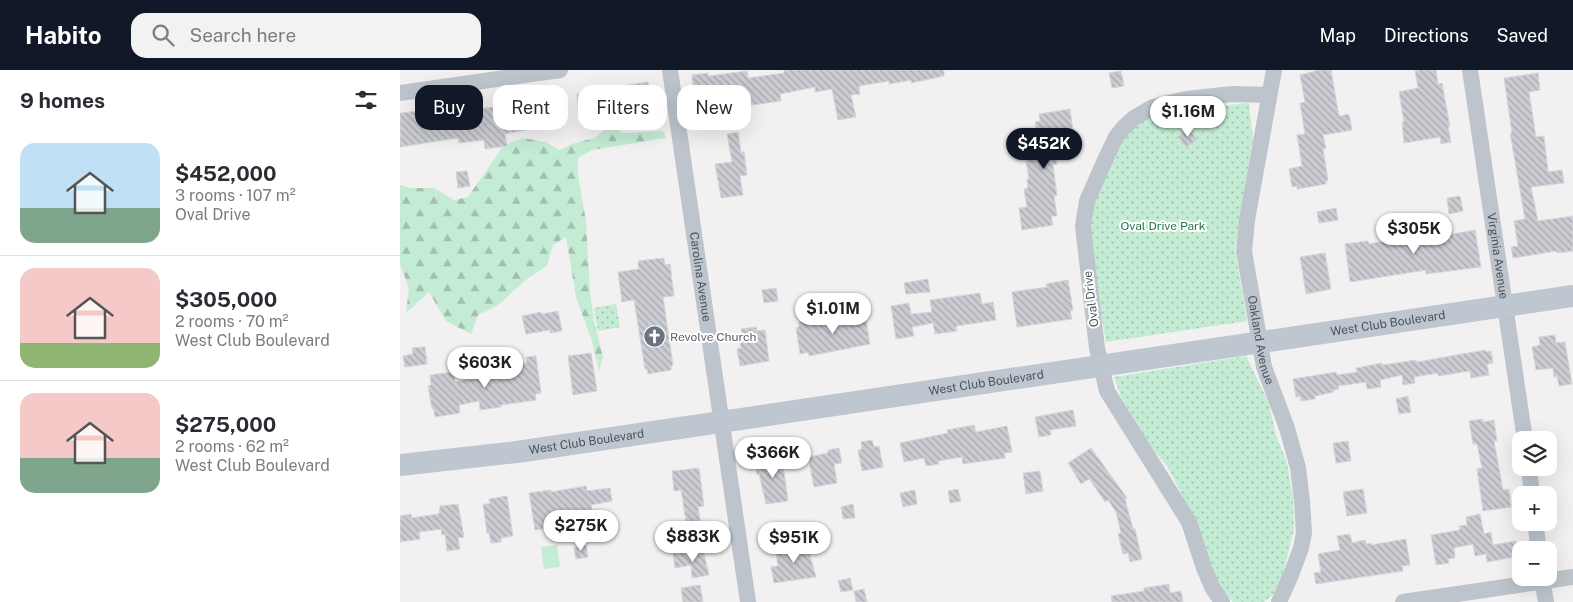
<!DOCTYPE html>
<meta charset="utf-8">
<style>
:root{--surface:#fff;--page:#f2f2f3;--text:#2b2b33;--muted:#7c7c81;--line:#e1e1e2;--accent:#111827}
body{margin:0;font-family:"Public Sans",sans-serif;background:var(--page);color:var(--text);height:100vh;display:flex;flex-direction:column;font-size:19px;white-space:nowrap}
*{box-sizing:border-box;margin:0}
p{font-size:16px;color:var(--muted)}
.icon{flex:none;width:28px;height:28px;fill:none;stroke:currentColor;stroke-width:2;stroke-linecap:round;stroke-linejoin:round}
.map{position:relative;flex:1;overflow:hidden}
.drawer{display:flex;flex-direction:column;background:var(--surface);width:400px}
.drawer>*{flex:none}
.banner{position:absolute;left:15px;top:15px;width:475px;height:45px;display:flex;gap:10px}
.buttons{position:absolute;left:1112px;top:361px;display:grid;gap:10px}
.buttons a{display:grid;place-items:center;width:45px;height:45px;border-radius:10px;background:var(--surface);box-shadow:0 5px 20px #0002;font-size:25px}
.price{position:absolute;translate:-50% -42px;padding:0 11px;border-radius:18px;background:#fff;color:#222;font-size:16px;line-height:32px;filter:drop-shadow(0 1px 2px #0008)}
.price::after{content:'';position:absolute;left:50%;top:30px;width:15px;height:11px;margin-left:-8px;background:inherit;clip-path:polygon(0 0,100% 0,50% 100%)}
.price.on{background:var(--accent);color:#fff}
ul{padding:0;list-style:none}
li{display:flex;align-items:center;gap:15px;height:125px;padding:0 20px}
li+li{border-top:1px solid var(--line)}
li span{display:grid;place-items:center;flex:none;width:140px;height:100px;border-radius:15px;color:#555}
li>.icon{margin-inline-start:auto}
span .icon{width:60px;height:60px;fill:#fffc;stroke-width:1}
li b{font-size:21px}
h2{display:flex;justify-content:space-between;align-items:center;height:60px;padding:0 20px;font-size:21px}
.pill{padding:0 18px;border-radius:15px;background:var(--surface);box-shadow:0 5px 20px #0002;font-size:18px;line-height:45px}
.pill.on{background:var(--accent);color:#fff}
header{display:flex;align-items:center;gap:30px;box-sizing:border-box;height:70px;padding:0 25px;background:var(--accent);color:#fff}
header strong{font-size:24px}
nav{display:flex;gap:28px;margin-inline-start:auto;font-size:18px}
.search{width:350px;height:45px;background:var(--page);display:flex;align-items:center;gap:12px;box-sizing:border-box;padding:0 18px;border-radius:15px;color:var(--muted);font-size:19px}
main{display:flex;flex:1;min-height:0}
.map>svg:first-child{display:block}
.green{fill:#c4ebd3}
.forest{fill:url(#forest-firs)}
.park{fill:url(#park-dots)}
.building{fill:url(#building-back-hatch);stroke:#d5d6db}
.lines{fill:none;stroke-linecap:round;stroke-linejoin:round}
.street{stroke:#bdc4cb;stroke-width:16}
.secondary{stroke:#bec6cf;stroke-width:22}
.labels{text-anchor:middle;stroke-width:4;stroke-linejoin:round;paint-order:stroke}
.park-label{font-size:12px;fill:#21764c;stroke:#fff}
.street-label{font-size:12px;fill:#4a535b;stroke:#fff}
.worship-label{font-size:12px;fill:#5b616d;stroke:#fff;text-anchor:start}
</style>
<header>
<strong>Habito</strong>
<div class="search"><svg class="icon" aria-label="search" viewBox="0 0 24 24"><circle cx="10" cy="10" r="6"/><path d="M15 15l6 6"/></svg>Search here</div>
<nav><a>Map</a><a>Directions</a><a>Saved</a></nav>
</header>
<main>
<section class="drawer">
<h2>9 homes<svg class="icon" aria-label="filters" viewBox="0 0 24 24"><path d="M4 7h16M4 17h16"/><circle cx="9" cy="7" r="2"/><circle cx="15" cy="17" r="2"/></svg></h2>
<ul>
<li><span style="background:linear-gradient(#bfe0f5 65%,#7fa58c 0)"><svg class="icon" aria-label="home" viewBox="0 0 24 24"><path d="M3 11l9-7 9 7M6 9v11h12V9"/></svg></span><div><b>$452,000</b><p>3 rooms · 107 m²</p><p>Oval Drive</p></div></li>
<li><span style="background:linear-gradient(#f6c9c9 75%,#8fb573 0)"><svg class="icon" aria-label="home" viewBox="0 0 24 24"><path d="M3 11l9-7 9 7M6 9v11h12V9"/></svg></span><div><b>$305,000</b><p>2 rooms · 70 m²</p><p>West Club Boulevard</p></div></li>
<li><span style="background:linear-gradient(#f6c9c9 65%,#7fa58c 0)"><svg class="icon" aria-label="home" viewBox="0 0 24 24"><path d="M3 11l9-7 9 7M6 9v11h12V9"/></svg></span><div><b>$275,000</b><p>2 rooms · 62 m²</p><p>West Club Boulevard</p></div></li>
</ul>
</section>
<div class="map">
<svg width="1173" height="532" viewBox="0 0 1173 532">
<defs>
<pattern id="forest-firs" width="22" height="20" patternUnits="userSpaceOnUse" patternTransform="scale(1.25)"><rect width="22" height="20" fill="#c4ebd3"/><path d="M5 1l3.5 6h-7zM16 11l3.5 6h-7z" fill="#a1c1ae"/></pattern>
<pattern id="park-dots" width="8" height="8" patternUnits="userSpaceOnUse" patternTransform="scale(1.25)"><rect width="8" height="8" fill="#c4ebd3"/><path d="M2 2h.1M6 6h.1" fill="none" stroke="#a1c1ae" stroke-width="1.8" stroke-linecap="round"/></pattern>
<pattern id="building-back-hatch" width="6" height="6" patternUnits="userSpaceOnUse" patternTransform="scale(1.25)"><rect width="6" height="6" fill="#cbccd2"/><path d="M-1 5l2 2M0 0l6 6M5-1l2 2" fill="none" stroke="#a7a8ad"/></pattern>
</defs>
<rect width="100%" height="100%" fill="#f2f0f0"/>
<polygon class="green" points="157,475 160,497 144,499 141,477"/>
<polygon class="forest" points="210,56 223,63 263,61 266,68 192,80 178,88 178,104 186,152 190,222 194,251 203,287 199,301 192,271 176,227 166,167 153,175 147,196 128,208 97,236 78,245 71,264 46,251 29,222 6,243 9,218 0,194 0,115 11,118 34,118 54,130 68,127 104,75 123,68 145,72 159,80 172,74 194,68"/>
<g class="park">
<polygon points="849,33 853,69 835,179 847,251 706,272 694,203 689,162 691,133 727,64 746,48 768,41"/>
<polygon points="216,234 220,257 198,261 194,238"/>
<polygon points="846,286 869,333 875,362 887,393 893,429 894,459 883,504 875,523 864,532 833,532 818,514 794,449 768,397 751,377 721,327 714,307"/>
</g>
<g class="building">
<polygon points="384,0 544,0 544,6 511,13 511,10 489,14 489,11 459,16 460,24 451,25 456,47 438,50 432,19 415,22 415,17 380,24 381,31 345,36 346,46 331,48 329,30 294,34 292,5 308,3 308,6 347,1 348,8 384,3"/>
<polygon points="919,0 931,0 939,46 949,44 952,60 923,65 926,78 923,79 928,110 926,111 926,114 897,119 897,116 892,117 889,99 902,96 897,65 905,64 900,33 905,32 900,5"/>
<polygon points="1015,0 1036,0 1038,14 1042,13 1050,57 1048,57 1051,72 1041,74 1040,67 1004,73 1002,52 1004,52 999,22 1018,18"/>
<polygon points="721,1 724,16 712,18 709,3"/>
<polygon points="1138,3 1140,20 1129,22 1136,67 1144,66 1148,102 1162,100 1164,113 1131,117 1138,151 1173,146 1173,181 1157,183 1157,181 1150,182 1113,188 1111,177 1118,176 1114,151 1125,149 1110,63 1112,63 1104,8"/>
<polygon points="248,12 251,37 248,38 250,56 237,57 234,39 230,39 227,15"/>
<polygon points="202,21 204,42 199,42 200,48 189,49 189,44 179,44 177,24"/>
<polygon points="154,25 158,50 150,51 150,54 136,56 136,58 105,64 107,76 85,79 84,70 59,73 58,68 0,77 0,43 73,35 73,40 113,34 119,32 119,30"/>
<polygon points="670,39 673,61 659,63 662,89 656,90 657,94 653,95 657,126 654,126 657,146 651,146 653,155 622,160 619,138 627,137 624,119 628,118 627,109 629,109 624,77 639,75 635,52 640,51 639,44"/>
<polygon points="789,58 797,70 786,77 778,66"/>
<polygon points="338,62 341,82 344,82 347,105 340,106 343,125 321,128 315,94 332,92 327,64"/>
<polygon points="67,101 70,116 58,118 56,102"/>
<polygon points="1060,126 1063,141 1049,144 1047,128"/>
<polygon points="936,138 938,150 919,153 917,142"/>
<polygon points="1039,154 1041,166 1075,160 1081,197 1026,204 1026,200 950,212 945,174 968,171 969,174 1021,165 1020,157"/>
<polygon points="925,183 931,219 906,224 900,187"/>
<polygon points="264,188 265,195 270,194 274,226 263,227 273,295 271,296 271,300 248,304 247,299 245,299 234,230 222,232 218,202 239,199 238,191"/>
<polygon points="528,209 530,222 506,224 504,213"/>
<polygon points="668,210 673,240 670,241 672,249 617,257 612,222 647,217 646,214"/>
<polygon points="376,218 378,231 364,233 362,220"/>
<polygon points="580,223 582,234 593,232 596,250 556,256 557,261 535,264 533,253 512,257 514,266 496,269 491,236 509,233 511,244 532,242 530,230"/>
<polygon points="158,241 162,261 150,263 150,260 126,264 122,246 141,242 142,244"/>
<polygon points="451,243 452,247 465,245 470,274 409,286 408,282 400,284 396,258 399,257 399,252 411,250 411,255 435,251 434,245"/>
<polygon points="356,257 357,261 365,260 369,291 340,296 337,279 341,278 339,264 342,264 341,259"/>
<polygon points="1155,265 1156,273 1165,272 1172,314 1159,316 1157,306 1154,307 1153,298 1136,300 1132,277 1140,275 1139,267"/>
<polygon points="25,277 27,294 5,297 3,286 13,284 12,278"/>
<polygon points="1085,280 1086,282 1091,281 1093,293 1087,294 1089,305 1071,308 1070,301 1038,306 1038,303 1014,307 1015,313 1003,315 1002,305 980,310 981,317 967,319 966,312 938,316 939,319 933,320 934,322 915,326 915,329 901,331 900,326 896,327 893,309 936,302 937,305 957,302 956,298 982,293 983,295 1016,290 1017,292"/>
<polygon points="191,283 197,321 173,325 168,286"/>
<polygon points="136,286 141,323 135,324 136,330 101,335 101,337 80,340 79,331 59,335 60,343 35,347 34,339 32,339 28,316 31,315 30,305 54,302 55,312 114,301 113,294 127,293 126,287"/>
<polygon points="1008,326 1011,342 999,344 996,329"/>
<polygon points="673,340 676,356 650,360 651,365 639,367 635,347"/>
<polygon points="1083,349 1083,352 1094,350 1097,371 1094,371 1103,420 1109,419 1111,437 1083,441 1077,399 1082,398 1077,374 1073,374 1069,351"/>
<polygon points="574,355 576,362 607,356 612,382 604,383 605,388 563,394 562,387 538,391 539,394 526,396 524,388 504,392 500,373 548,363 547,360"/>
<polygon points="472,370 474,377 479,376 483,397 462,401 458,380 462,379 461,372"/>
<polygon points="948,371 951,391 936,393 933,373"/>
<polygon points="439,378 442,393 434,394 437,413 414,417 408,387 428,383 428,380"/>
<polygon points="691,378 727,428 725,429 733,459 735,459 742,489 730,492 728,483 723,484 718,464 721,463 716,442 708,430 705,432 691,411 689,409 681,414 668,393"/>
<polygon points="382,386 388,431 366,434 359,404 357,405 355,390"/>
<polygon points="299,398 304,436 298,437 301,455 287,458 281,420 274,421 272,401"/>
<polygon points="640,401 643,421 626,424 623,403"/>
<polygon points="186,416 187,421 210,418 212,431 191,435 194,454 173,457 172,448 149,451 150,458 135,460 129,423 151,420 151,422"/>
<polygon points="558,419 561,431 550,433 548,421"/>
<polygon points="963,419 967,443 947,446 943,422"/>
<polygon points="515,420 517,434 503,437 500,423"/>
<polygon points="107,426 113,466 101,468 101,472 91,473 89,463 87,463 83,434 90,434 89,429"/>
<polygon points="58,434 64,467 58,468 60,479 47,481 45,464 42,465 41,459 19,462 20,469 0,472 0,446 11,444 12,448 39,444 40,436"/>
<polygon points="453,434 455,448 443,449 441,437"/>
<polygon points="1080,444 1084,464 1091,462 1093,475 1116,471 1119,486 1087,492 1086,484 1075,486 1073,474 1054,478 1055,488 1048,489 1049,493 1036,495 1031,465 1060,460 1059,456 1067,455 1066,447"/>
<polygon points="950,464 952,473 965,470 966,474 971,473 971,475 1006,469 1010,495 1002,496 1003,501 916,514 914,503 921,502 918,484 940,480 937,466"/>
<polygon points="406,471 416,507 374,513 371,497 378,496 376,482 387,480 386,474"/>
<polygon points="186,475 188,487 176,489 174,478"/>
<polygon points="303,480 309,505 292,508 291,495 275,498 273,484"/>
<polygon points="450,508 453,520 441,522 438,511"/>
<polygon points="769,514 770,523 781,521 783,532 712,532 711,526 744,521 744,518"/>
<polygon points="300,515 303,532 283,532 281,518"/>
<polygon points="464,519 467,532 456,532 454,521"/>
</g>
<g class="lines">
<g class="street">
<path id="s1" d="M 270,0 L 348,532"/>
<path id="s2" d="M 874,0 L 847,150 L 844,181 L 864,297 L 887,358 L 898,398 L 902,431 L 904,463 L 901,478 L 891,505 L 879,532"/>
<path id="s3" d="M 1070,0 L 1125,370"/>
<polyline points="0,23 160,0"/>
<polyline points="1129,398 1132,425"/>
<polyline points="1135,452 1139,480"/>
<polyline points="1142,508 1146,532"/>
<polyline points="822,532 812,517 804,498 789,452 707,321 697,278 683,156 687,131 705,90 716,67 724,57 734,48 753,37 786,29 833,24 869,25"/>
<polyline points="1003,532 1173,507"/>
</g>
<path class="secondary" id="s4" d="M 0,395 L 117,382 L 1173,226"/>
</g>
<defs>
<symbol id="church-disc" viewBox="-11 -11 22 22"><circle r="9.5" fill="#6b7280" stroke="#fff"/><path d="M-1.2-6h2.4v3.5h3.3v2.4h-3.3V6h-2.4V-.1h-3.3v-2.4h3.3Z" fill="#fff"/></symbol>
</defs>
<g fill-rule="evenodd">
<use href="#church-disc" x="242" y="254" width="25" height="25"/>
</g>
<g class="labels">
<g class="park-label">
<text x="763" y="160">Oval Drive Park</text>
</g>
<g class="street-label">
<text dy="4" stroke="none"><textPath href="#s3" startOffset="188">Virginia Avenue</textPath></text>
<text dy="4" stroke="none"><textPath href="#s1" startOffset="209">Carolina Avenue</textPath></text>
<text transform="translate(691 229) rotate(-97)" y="4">Oval Drive</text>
<text dy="4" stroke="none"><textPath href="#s4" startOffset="998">West Club Boulevard</textPath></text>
<text dy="4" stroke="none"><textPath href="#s2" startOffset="274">Oakland Avenue</textPath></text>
<text dy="4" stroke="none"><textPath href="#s4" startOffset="592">West Club Boulevard</textPath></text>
<text dy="4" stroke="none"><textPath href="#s4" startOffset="188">West Club Boulevard</textPath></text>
</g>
<g class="worship-label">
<text x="270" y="271">Revolve Church</text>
</g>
</g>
</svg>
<div class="buttons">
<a><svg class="icon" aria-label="layers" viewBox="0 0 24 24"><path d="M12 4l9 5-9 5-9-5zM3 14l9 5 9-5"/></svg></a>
<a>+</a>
<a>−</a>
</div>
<b class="price" style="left:788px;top:68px">$1.16M</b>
<b class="price on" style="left:644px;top:100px">$452K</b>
<b class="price" style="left:1014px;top:185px">$305K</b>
<b class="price" style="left:433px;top:265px">$1.01M</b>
<b class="price" style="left:85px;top:319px">$603K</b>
<b class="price" style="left:373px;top:409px">$366K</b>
<b class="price" style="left:181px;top:482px">$275K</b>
<b class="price" style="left:293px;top:493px">$883K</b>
<b class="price" style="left:394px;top:494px">$951K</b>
<div class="banner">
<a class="pill on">Buy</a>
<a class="pill">Rent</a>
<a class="pill">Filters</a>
<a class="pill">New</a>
</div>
</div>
</main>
